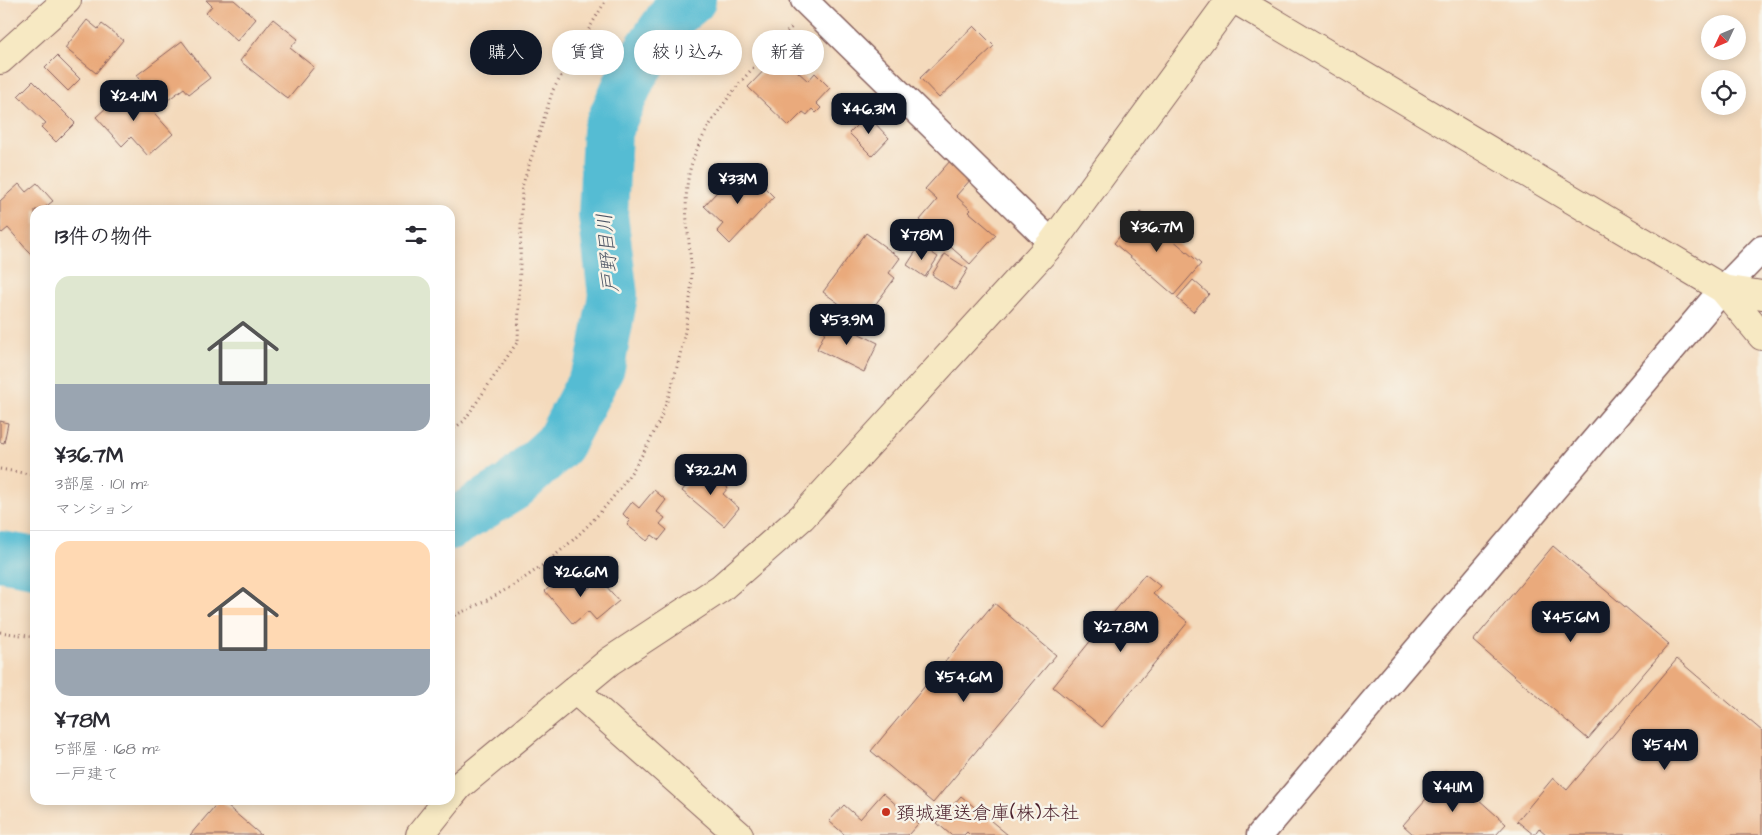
<!DOCTYPE html>
<html lang="ja">
<meta charset="utf-8">
<style>
:root{--surface:#fff;--page:#f7f7f7;--text:#2b2b33;--muted:#7c7c81;--line:#e1e1e2;--accent:#111827}
body{margin:0;font-family:"Architects Daughter","Klee One",sans-serif;background:var(--page);color:var(--text);height:100vh;display:flex;flex-direction:column;font-size:19px;white-space:nowrap}
*{box-sizing:border-box;margin:0}
p{font-size:16px;color:var(--muted)}
.icon{flex:none;width:28px;height:28px;fill:none;stroke:currentColor;stroke-width:2;stroke-linecap:round;stroke-linejoin:round}
.map{position:relative;flex:1;overflow:hidden}
.drawer{position:absolute;left:30px;top:205px;width:425px;height:600px;display:flex;flex-direction:column;background:var(--surface);border-radius:15px;box-shadow:0 2px 12px #0003}
.drawer>*{flex:none}
.hud{position:absolute;left:470px;top:30px;width:475px;height:45px;display:flex;gap:10px}
.needle{width:32px;rotate:226deg}
.tools{position:absolute;left:1701px;top:15px;display:grid;gap:10px}
.tools a{display:grid;place-items:center;width:45px;height:45px;border-radius:50%;background:var(--surface);box-shadow:0 2px 12px #0003;font-size:25px}
.price{position:absolute;translate:-50% -42px;padding:0 11px;border-radius:10px;background:var(--accent);color:#fff;font-size:16px;line-height:32px;filter:drop-shadow(0 1px 2px #0008)}
.price::after{content:'';position:absolute;left:50%;top:30px;width:15px;height:11px;margin-left:-8px;background:inherit;clip-path:polygon(0 0,100% 0,50% 100%)}
.price.on{background:#222;color:#fff}
ul{padding:0;list-style:none}
li{display:grid;align-content:center;gap:10px;height:265px;padding:0 25px}
li+li{border-top:1px solid var(--line)}
li span{display:grid;place-items:center;height:155px;border-radius:15px;color:#555}
li>.icon{margin-inline-start:auto}
span .icon{width:90px;height:90px;fill:#fffc;stroke-width:1}
li b{font-size:21px}
h2{display:flex;justify-content:space-between;align-items:center;height:60px;padding:0 25px;font-size:21px}
.chip{padding:0 18px;border-radius:22px;background:var(--surface);box-shadow:0 2px 12px #0003;font-size:18px;line-height:45px}
.chip.on{background:var(--accent);color:#fff}
.map>svg:first-child{display:block}
.lines{fill:none;stroke-linecap:round;stroke-linejoin:round}
.river{stroke:#55bcd3;stroke-width:50}
.building{fill:#eaaa7c}
.street-casing{stroke:#86605e;stroke-width:29}
.secondary-casing{stroke:#86605e;stroke-width:30}
.path{stroke:#86605e;stroke-width:3;stroke-dasharray:1 4;stroke-linecap:butt}
.street{stroke:#fff;stroke-width:26}
.secondary{stroke:#f7e9c3;stroke-width:28}
.poi-dot{fill:#c8321e;stroke:#f7f3e8;stroke-width:2}
.labels{text-anchor:middle;stroke-width:5;stroke-linejoin:round;paint-order:stroke}
.poi-label{font-size:19px;fill:#4a1f2b;stroke:#f7f3e8;text-anchor:start}
.water-label{font-size:20px;font-style:italic;fill:#4e5666;stroke:#f7f3e8}
</style>
<div class="map">
<svg width="1762" height="835" viewBox="0 0 1762 835">
<rect width="100%" height="100%" fill="#f7f3e8"/>
<filter id="ink" filterUnits="userSpaceOnUse"><feTurbulence type="fractalNoise" baseFrequency=".02" numOctaves="2"/><feDisplacementMap in="SourceGraphic" scale="10" xChannelSelector="R" yChannelSelector="G"/><feConvolveMatrix kernelMatrix="1 2 1 2 8 2 1 2 1" color-interpolation-filters="sRGB"/></filter>
<filter id="wash" filterUnits="userSpaceOnUse"><feTurbulence type="fractalNoise" baseFrequency=".0096" numOctaves="4" result="noise"/><feDisplacementMap in="SourceGraphic" scale="20" xChannelSelector="R" yChannelSelector="G"/><feGaussianBlur stdDeviation="1.12" result="paint"/><feColorMatrix in="noise" values="0 0 0 0 0 0 0 0 0 0 0 0 0 0 0 0 0 1.4 0 .05"/><feComposite in="paint" operator="in"/></filter>
<g filter="url(#wash)">
<rect width="100%" height="100%" fill="#f4dabc"/>
<g class="lines">
<g class="river">
<polyline points="450,525 512,487 559,444 600,367 613,295 603,215 607,131 633,73 674,14 691,0"/>
<polyline points="0,556 35,562"/>
</g>
</g>
<g id="blocks">
<g class="building">
<polygon points="206,0 234,0 256,19 237,41 206,13 212,6"/>
<polygon points="273,19 298,39 290,48 314,67 288,99 240,61"/>
<polygon points="87,20 98,29 102,24 123,40 96,73 65,48"/>
<polygon points="974,26 994,46 939,98 920,78"/>
<polygon points="182,41 210,78 189,94 184,88 168,100 153,80 145,86 137,75"/>
<polygon points="789,52 803,65 797,71 808,81 815,73 830,88 816,103 821,108 816,113 812,109 807,115 803,112 789,126 748,87 774,60 778,63"/>
<polygon points="57,56 80,79 68,91 45,68"/>
<polygon points="33,81 75,123 56,142 41,127 46,123 18,96"/>
<polygon points="130,86 173,134 148,156 131,137 122,146 96,117"/>
<polygon points="867,115 889,138 872,156 849,133"/>
<polygon points="951,160 972,178 956,196 971,210 969,212 996,235 970,264 920,220 937,200 925,189"/>
<polygon points="744,175 753,185 757,180 774,197 730,244 717,231 723,224 704,206 728,180"/>
<polygon points="37,183 53,201 44,208 46,210 35,210 35,259 8,228 2,233 0,231 0,201 19,184 26,192"/>
<polygon points="1141,212 1201,264 1174,295 1114,243"/>
<polygon points="866,233 900,258 889,273 895,278 863,321 823,292"/>
<polygon points="920,245 938,257 925,277 907,265"/>
<polygon points="945,254 968,269 955,290 932,275"/>
<polygon points="1193,280 1209,294 1193,312 1177,298"/>
<polygon points="831,320 878,343 864,372 817,349"/>
<polygon points="0,421 8,423 4,443 0,442"/>
<polygon points="701,466 728,488 723,494 739,508 724,526 682,491"/>
<polygon points="654,490 666,500 657,512 665,518 660,524 667,530 659,540 652,535 647,541 627,525 630,521 623,514 632,502 639,508"/>
<polygon points="1553,546 1669,644 1588,739 1473,641"/>
<polygon points="569,570 587,590 600,579 619,601 596,620 588,611 573,624 545,591"/>
<polygon points="1145,574 1160,586 1153,594 1188,622 1102,727 1053,687"/>
<polygon points="994,603 1056,655 933,803 871,751"/>
<polygon points="1677,659 1762,731 1762,835 1547,835 1539,828 1534,835 1517,821 1553,778 1567,790"/>
<polygon points="1449,773 1506,824 1496,835 1414,835 1403,825"/>
<polygon points="883,793 918,824 908,835 845,835 829,821 844,805 860,819"/>
<polygon points="961,796 1008,835 970,835 967,832 964,835 951,835 937,823"/>
<polygon points="220,800 261,835 190,835"/>
</g>
</g>
</g>
<g filter="url(#ink)">
<use href="#blocks" fill-opacity="0" stroke="#86605e" stroke-width="1"/>
<g class="lines">
<defs>
<g id="street">
<polyline points="804,0 1052,243"/>
<polyline points="1260,835 1723,289 1762,249"/>
</g>
<g id="secondary">
<polyline points="1236,0 1723,289 1762,336"/>
<polyline points="0,60 67,0"/>
<polyline points="1723,289 1762,295"/>
<polyline points="575,690 739,835"/>
<polyline points="450,797 459,786 610,661 721,588 802,517 1052,243 1230,0"/>
<polyline points="420,835 448,800"/>
</g>
</defs>
<use href="#street" class="street-casing"/>
<use href="#secondary" class="secondary-casing"/>
<g class="path">
<polyline points="450,431 464,421 518,341 522,187 553,90 606,0"/>
<polyline points="0,469 35,475"/>
<path d="M 450,617 C 546,579 634,499 668,398 C 678,367 686,332 690,299 C 696,258 680,215 689,174 C 700,121 755,64 792,27"/>
<polyline points="0,632 35,637"/>
</g>
<use href="#street" class="street"/>
<use href="#secondary" class="secondary"/>
</g>
</g>
<circle class="poi-dot" cx="886" cy="812" r="5"/>
<g class="labels">
<g class="poi-label">
<text x="896" y="819">頚城運送倉庫(株)本社</text>
</g>
<g class="water-label">
<text transform="translate(607 253) rotate(-95)" y="7">戸野目川</text>
</g>
</g>
</svg>
<div class="tools">
<a><svg class="needle" viewBox="-14 -14 28 28"><path d="M0-13l5 13h-10z" fill="#e53935"/><path d="M0 13l5-13h-10z" fill="#7c7c81"/></svg></a>
<a><svg class="icon" aria-label="locate" viewBox="0 0 24 24"><circle cx="12" cy="12" r="6"/><path d="M12 2v4M12 18v4M2 12h4M18 12h4"/></svg></a>
</div>
<b class="price" style="left:134px;top:122px">¥24.1M</b>
<b class="price" style="left:869px;top:135px">¥46.3M</b>
<b class="price" style="left:738px;top:205px">¥33M</b>
<b class="price on" style="left:1157px;top:253px">¥36.7M</b>
<b class="price" style="left:922px;top:261px">¥78M</b>
<b class="price" style="left:847px;top:346px">¥53.9M</b>
<b class="price" style="left:711px;top:496px">¥32.2M</b>
<b class="price" style="left:581px;top:598px">¥26.6M</b>
<b class="price" style="left:1571px;top:643px">¥45.6M</b>
<b class="price" style="left:1121px;top:653px">¥27.8M</b>
<b class="price" style="left:964px;top:703px">¥54.6M</b>
<b class="price" style="left:1665px;top:771px">¥54M</b>
<b class="price" style="left:1453px;top:813px">¥41.1M</b>
<div class="hud">
<a class="chip on">購入</a>
<a class="chip">賃貸</a>
<a class="chip">絞り込み</a>
<a class="chip">新着</a>
</div>
<section class="drawer">
<h2>13件の物件<svg class="icon" aria-label="filters" viewBox="0 0 24 24"><path d="M4 7h16M4 17h16"/><circle cx="9" cy="7" r="2"/><circle cx="15" cy="17" r="2"/></svg></h2>
<ul>
<li><span style="background:linear-gradient(#dfe7d0 70%,#9aa5b1 0)"><svg class="icon" aria-label="home" viewBox="0 0 24 24"><path d="M3 11l9-7 9 7M6 9v11h12V9"/></svg></span><div><b>¥36.7M</b><p>3部屋 · 101 m²</p><p>マンション</p></div></li>
<li><span style="background:linear-gradient(#ffd9b3 70%,#9aa5b1 0)"><svg class="icon" aria-label="home" viewBox="0 0 24 24"><path d="M3 11l9-7 9 7M6 9v11h12V9"/></svg></span><div><b>¥78M</b><p>5部屋 · 168 m²</p><p>一戸建て</p></div></li>
</ul>
</section>
</div>
